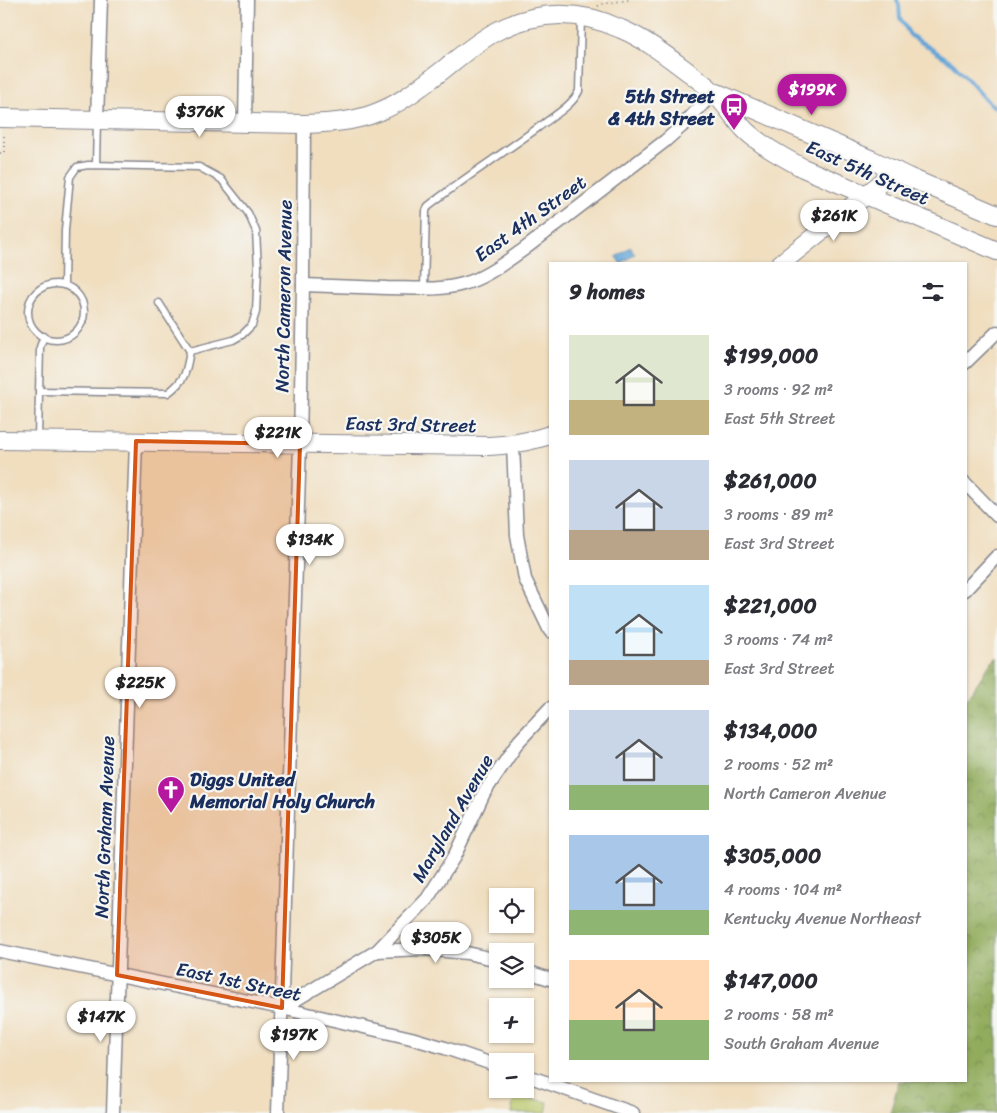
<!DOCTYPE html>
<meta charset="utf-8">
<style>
:root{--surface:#fff;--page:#f7f7f7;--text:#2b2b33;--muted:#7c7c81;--accent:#b5179e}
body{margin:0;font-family:Sriracha,sans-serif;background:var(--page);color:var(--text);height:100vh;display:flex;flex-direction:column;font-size:19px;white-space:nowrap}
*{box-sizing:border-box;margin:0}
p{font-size:16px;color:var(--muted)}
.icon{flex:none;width:28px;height:28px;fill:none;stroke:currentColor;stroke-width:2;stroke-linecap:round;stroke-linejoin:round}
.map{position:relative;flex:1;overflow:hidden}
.side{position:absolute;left:549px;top:262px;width:418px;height:820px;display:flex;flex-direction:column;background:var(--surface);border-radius:0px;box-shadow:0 1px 4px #0004}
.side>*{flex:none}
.fabs{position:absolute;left:489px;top:888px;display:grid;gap:10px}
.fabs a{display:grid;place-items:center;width:45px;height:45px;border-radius:0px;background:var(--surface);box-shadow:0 1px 4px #0004;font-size:25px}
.price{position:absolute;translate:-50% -42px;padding:0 11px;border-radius:18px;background:#fff;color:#222;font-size:16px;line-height:32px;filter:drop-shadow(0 1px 2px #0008)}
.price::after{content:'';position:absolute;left:50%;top:30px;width:15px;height:11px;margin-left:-8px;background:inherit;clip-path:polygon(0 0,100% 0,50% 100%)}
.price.active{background:var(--accent);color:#fff}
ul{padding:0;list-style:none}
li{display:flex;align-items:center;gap:15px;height:125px;padding:0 20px}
li span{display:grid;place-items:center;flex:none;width:140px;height:100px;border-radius:0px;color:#555}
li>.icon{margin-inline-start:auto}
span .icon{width:60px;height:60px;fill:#fffc;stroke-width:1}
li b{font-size:21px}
h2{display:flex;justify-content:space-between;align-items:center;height:60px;padding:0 20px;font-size:21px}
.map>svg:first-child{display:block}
.forest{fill:url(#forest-crowns);stroke:#566e5e}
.pitch{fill:#b9c769;stroke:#6a7b64}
.water{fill:#63a5d7;stroke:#3f6a9a}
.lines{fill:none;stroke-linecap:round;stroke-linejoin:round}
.stream{stroke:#63a5d7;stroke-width:4}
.lane-casing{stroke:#86868e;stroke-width:9}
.street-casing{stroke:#86868e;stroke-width:15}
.secondary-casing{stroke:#86868e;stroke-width:20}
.path{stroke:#86868e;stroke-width:2;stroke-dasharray:1 4;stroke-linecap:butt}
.lane{stroke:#fff;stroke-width:6}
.street{stroke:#fff;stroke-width:12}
.secondary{stroke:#fff;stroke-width:18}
.marked{fill:#d45514;fill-opacity:0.2;stroke:#d45514;stroke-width:4;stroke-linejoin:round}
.labels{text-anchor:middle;stroke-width:4.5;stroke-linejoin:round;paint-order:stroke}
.poi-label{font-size:19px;font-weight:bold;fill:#1b2f5e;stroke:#f6f6f2;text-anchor:end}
.street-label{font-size:19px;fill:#1b2f5e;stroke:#f6f6f2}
</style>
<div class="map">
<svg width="997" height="1113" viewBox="0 0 997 1113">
<defs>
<pattern id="forest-crowns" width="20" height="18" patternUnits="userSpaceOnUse" patternTransform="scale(1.25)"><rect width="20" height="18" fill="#92ac5d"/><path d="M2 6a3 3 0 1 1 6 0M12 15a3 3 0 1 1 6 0" fill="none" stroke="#768c50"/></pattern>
</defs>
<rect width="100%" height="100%" fill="#f6f6f2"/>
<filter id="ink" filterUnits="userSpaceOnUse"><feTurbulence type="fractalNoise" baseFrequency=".02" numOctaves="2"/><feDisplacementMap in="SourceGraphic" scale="10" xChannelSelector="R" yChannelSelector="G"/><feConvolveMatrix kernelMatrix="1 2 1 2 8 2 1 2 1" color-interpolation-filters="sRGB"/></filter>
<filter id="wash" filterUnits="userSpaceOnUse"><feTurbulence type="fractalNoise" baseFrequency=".0096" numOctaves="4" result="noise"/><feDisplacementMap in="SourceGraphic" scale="20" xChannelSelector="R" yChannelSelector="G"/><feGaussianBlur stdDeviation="1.12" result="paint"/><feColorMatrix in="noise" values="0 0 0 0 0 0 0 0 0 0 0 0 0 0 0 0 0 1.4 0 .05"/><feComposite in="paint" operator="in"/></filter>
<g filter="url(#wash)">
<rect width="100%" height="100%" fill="#f0debf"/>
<polygon class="forest" points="997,657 997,1113 890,1113 899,1081 965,1081 965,701 990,664"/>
<polygon class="pitch" points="515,1095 548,1102 546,1113 511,1113"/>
<polygon class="water" points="630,247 635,254 621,264 616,257"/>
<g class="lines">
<polyline class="stream" points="897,0 899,5 900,18 910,35 953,63 989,103 997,108"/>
</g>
</g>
<g filter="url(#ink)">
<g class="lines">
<defs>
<g id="lane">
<polyline points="96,165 97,121"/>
<circle cx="56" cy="312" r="28"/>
<polyline points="64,285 65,230 70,177 77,167 88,165 199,167 221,179 248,213 256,231 258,268 256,312 252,325 242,335 233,340 190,351"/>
<path d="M 424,289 L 426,211 L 428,206 C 464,178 502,154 539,127 C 552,117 572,106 579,91 L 581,18"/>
<path d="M 39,391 L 168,393 C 186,379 186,373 190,351 L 159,303"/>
<polyline points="38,439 40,347 44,336"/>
</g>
<g id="street">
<polyline points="97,120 101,0"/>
<polyline points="245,122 247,0"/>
<path d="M 303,285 C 331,286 359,287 387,288 C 412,288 439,291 463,284 C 485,278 504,263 523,250 L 665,141 L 682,126 L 714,92"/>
<polyline points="965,363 997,332"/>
<polyline points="513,445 517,535 525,579 550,631"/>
<polyline points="965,483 997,516"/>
<polyline points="965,590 997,556"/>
<polyline points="0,951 282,1008 411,1038 445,1048 498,1066"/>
<polyline points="377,951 423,949 467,953 498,960"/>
<polyline points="525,971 550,979"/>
<polyline points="282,1008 377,951 427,899 454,857 484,793 519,741 550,708"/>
<polyline points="525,1075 633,1113"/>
<polyline points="113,1113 136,441"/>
<polyline points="278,1113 300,444 303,285 304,124"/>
</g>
<g id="secondary">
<polyline points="717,93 872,160 908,177 997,215"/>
<path d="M 0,118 L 304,124 C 330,123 354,122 378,112 C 401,103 419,88 439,73 C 457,59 476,42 497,31 C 538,10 580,10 621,29 C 647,40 668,57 691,74 C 698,80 708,86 714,93 C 726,104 734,119 746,131 C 762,146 783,157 803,168 L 997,251"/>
<polyline points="780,264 896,171"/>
<path d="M 0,440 L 489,446 C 511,445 528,442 550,435"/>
</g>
</defs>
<use href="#lane" class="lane-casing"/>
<use href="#street" class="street-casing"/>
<use href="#secondary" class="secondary-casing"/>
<g class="path">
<polyline points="598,6 602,4 629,0"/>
<polyline points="0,153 4,153 4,132"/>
</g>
<use href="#lane" class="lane"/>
<use href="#street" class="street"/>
<use href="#secondary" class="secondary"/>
</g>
</g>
<path class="marked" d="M 136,441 L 300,444 L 282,1008 L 117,975 Z"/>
<defs>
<symbol id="bus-pin" viewBox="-11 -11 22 30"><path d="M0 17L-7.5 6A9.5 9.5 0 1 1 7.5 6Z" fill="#b5179e" stroke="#f6f6f2"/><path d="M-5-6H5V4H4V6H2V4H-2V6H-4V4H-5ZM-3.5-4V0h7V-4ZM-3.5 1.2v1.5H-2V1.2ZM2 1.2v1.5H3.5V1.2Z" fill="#fff"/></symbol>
<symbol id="church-pin" viewBox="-11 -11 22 30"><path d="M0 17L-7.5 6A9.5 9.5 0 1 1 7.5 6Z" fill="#b5179e" stroke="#f6f6f2"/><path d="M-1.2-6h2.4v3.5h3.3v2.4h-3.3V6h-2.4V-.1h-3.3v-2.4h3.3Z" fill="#fff"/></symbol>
</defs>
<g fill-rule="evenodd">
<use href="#bus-pin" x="718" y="91" width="32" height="43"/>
<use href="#church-pin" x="155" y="774" width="32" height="43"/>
</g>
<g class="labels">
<g class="poi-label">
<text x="715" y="103">5th Street<tspan x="715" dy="22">&amp; 4th Street</tspan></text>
<text x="190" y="786" text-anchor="start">Diggs United<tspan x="190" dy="22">Memorial Holy Church</tspan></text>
</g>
<g class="street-label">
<text transform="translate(868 172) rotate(24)" y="7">East 5th Street</text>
<text transform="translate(530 218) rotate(-36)" y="7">East 4th Street</text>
<text transform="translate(283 296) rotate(-89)" y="7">North Cameron Avenue</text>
<text transform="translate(411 424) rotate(1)" y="7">East 3rd Street</text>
<text transform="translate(452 818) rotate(-60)" y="7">Maryland Avenue</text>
<text transform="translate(104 827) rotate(-88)" y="7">North Graham Avenue</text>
<text transform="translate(239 981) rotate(12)" y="7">East 1st Street</text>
</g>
</g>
</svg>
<div class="fabs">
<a><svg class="icon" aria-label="locate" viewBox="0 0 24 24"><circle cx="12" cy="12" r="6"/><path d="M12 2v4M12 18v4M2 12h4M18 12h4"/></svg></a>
<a><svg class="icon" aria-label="layers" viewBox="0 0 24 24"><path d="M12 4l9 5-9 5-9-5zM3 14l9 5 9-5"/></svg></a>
<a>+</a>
<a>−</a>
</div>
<b class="price active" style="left:812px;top:116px">$199K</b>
<b class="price" style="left:200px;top:138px">$376K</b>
<b class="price" style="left:834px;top:242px">$261K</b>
<b class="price" style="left:278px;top:459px">$221K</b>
<b class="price" style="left:310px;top:566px">$134K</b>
<b class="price" style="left:140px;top:709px">$225K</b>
<b class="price" style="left:436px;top:964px">$305K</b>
<b class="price" style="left:101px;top:1043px">$147K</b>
<b class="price" style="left:294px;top:1061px">$197K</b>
<section class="side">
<h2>9 homes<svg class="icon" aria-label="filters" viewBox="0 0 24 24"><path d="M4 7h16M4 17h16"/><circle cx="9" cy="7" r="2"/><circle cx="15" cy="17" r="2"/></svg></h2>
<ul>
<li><span style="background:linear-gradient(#dfe7d0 65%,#c2b280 0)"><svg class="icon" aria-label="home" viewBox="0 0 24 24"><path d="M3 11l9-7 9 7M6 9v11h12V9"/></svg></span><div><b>$199,000</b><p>3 rooms · 92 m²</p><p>East 5th Street</p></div></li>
<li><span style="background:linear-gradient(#c9d6e8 70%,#b9a48a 0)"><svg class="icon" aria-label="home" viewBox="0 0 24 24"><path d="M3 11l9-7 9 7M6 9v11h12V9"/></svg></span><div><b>$261,000</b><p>3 rooms · 89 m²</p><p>East 3rd Street</p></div></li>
<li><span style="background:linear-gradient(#bfe0f5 75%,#b9a48a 0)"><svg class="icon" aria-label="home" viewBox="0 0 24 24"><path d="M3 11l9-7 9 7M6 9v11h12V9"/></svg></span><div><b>$221,000</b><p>3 rooms · 74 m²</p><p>East 3rd Street</p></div></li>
<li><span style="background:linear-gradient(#c9d6e8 75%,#8fb573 0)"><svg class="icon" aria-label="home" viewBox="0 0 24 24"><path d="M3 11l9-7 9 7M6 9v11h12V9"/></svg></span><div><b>$134,000</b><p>2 rooms · 52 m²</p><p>North Cameron Avenue</p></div></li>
<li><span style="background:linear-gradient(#a9c7e8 75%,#8fb573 0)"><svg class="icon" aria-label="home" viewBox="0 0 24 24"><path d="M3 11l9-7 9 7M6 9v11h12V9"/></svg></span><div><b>$305,000</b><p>4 rooms · 104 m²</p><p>Kentucky Avenue Northeast</p></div></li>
<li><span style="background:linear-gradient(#ffd9b3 60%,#8fb573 0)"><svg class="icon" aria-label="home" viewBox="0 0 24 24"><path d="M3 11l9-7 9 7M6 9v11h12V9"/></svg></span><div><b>$147,000</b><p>2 rooms · 58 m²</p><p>South Graham Avenue</p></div></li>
</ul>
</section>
</div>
